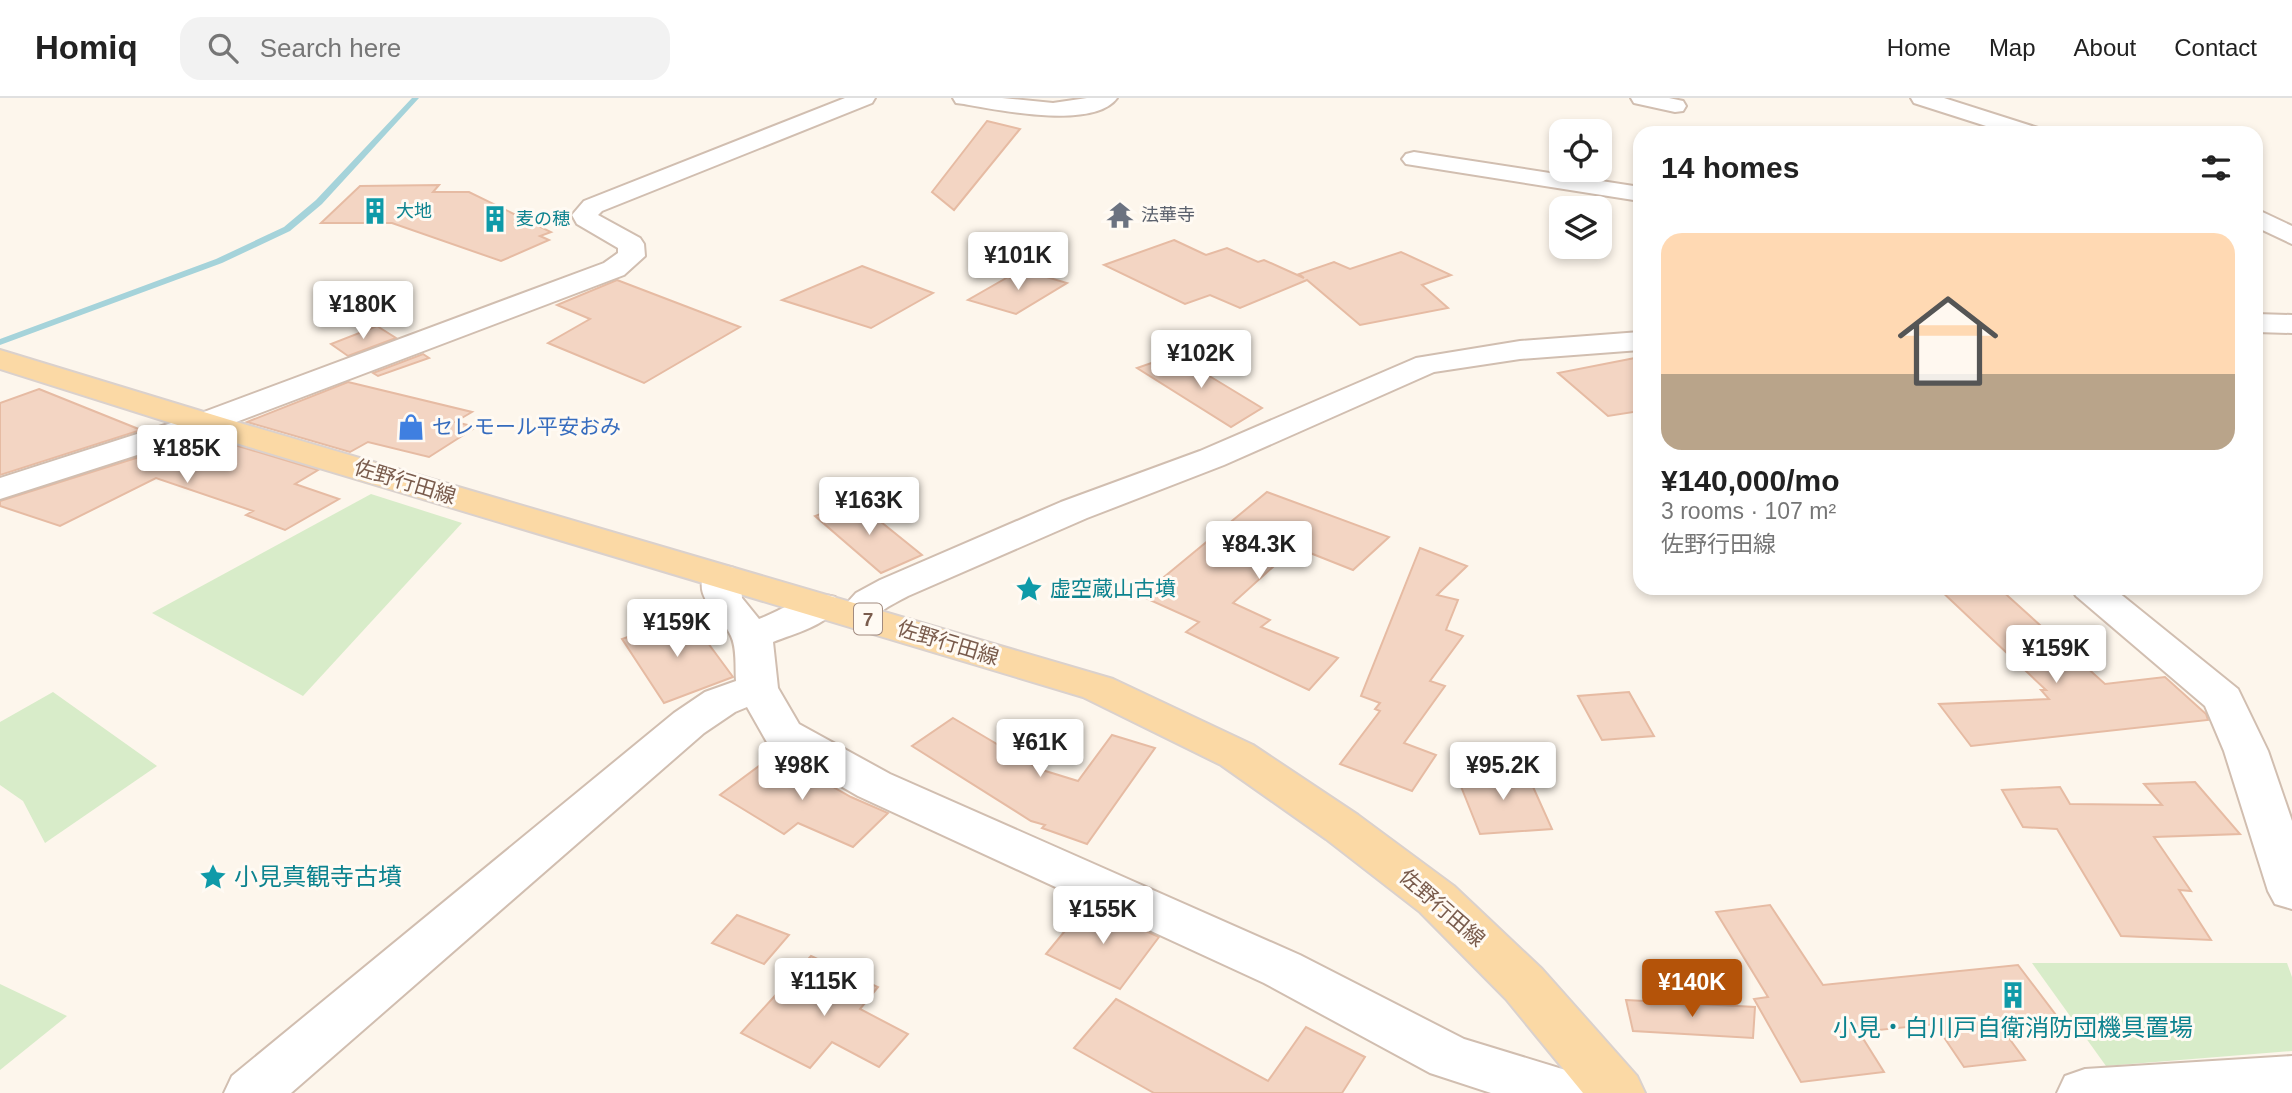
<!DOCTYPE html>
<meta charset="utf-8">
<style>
:root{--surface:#fff;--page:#f2f2f2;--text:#222;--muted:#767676;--line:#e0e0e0;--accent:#b45309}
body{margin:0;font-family:Helvetica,"Noto Sans JP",sans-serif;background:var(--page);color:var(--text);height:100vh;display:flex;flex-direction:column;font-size:26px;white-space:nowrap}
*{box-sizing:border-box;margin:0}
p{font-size:23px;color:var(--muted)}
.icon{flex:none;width:38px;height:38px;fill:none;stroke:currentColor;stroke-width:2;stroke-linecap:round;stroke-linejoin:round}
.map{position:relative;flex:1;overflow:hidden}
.side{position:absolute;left:1633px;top:28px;width:630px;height:469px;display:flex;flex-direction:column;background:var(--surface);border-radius:21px;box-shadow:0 4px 10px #0003}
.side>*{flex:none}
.tools{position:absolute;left:1549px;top:21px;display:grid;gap:14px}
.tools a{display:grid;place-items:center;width:63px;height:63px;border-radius:14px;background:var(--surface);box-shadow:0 4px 10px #0003;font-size:35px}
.price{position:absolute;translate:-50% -60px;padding:0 16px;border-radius:7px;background:#fff;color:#222;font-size:23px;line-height:46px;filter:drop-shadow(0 2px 4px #0008)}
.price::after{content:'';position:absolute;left:50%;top:42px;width:21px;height:16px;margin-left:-10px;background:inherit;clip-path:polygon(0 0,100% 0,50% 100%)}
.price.selected{background:var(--accent);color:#fff}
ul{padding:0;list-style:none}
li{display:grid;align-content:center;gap:14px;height:371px;padding:0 28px}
li span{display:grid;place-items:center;height:217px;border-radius:21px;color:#555}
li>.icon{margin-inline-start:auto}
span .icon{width:126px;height:126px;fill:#fffc;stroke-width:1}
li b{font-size:30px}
h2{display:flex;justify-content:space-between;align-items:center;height:84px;padding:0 28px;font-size:30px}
header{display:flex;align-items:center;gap:42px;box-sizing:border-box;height:98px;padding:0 35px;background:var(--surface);border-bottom:2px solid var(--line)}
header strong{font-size:33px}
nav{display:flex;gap:38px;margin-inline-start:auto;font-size:24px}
.search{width:490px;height:63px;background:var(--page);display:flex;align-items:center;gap:18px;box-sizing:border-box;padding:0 24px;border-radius:21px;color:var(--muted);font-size:26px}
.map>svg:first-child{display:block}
.green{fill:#d8ecc9}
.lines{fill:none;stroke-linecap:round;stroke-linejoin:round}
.stream{fill:#a5d3da;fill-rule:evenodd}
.building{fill:#f3d5c3;stroke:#e6bba3;stroke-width:2}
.minor-casing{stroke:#d1beb0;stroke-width:4}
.primary-casing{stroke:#dad1cd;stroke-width:4}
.minor{fill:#fff;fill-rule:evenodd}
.primary{fill:#fbd9a5;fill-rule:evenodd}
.labels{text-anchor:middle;stroke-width:6;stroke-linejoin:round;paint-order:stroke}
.far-culture-label{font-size:18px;fill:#0d838f;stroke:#fffaf3;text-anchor:start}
.far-worship-label{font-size:18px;fill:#5b616d;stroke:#fffaf3;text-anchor:start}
.shield{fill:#fffaf3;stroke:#a28b7f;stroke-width:2}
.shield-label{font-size:19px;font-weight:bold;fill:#7a5c4d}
.shop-label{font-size:21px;fill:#366cbe;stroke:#fffaf3;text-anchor:start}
.street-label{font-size:21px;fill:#7a5c4d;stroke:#fffaf3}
.culture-label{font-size:21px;fill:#0d838f;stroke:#fffaf3;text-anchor:start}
.near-culture-label{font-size:24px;fill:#0d838f;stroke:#fffaf3;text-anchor:start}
</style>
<header>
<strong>Homiq</strong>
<div class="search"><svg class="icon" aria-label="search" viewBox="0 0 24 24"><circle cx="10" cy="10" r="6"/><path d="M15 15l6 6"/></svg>Search here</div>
<nav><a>Home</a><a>Map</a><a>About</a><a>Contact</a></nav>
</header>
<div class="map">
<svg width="2292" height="995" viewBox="0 0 2292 995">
<rect width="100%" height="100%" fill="#fdf6ec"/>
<g class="green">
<polygon points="371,396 462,425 303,598 152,515"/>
<polygon points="53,594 157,668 45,745 23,703 0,687 0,624"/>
<polygon points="2032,865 2287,865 2292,879 2292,953 2106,968"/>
<polygon points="0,886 67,918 0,972"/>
</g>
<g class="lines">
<polygon class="stream" points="412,0 419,0 322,106 290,133 222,165 0,247 0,241 216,161 284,129 316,102"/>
</g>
<g class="building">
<polygon points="987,23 1020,31 954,112 932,94"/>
<polygon points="439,87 433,94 469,94 551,134 540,138 549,142 501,163 392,125 321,125 360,88"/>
<polygon points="1174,142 1206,157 1227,150 1258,164 1264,162 1304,180 1299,176 1334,164 1350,171 1401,154 1451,177 1422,187 1448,210 1360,227 1307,182 1240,210 1210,197 1185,206 1104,167"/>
<polygon points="862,168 933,195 871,230 782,202"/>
<polygon points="1026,173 1067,185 1016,216 968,202 1008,179 1013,181"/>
<polygon points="617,182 740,229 644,285 548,245 590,221 557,207"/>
<polygon points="377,228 396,240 348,258 331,246"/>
<polygon points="423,256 429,260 378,278 373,275"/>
<polygon points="1174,257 1211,279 1262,310 1231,329 1137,270"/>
<polygon points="1640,259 1640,313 1608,318 1558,275"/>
<polygon points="348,284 472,314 455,324 476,329 429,359 368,344 350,354 247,324"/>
<polygon points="39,291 141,332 0,377 0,305"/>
<polygon points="215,341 318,372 295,386 339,401 285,432 246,417 253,413 156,380 60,428 0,408 0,403 177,347 194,353"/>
<polygon points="1267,394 1389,439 1353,472 1295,449 1233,505 1270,522 1261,529 1338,560 1309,592 1186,534 1199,524 1141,498"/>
<polygon points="855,403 922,457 881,475 815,418"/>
<polygon points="1420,450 1467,468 1437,497 1458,502 1446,532 1463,538 1430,583 1445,588 1404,645 1436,657 1412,693 1340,666 1380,613 1375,611 1380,605 1361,598"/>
<polygon points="1938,490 1999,490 2105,586 2165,579 2206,616 2208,622 1971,648 1939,606 2049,601 2041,592 2046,592"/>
<polygon points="688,518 733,579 664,605 622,541"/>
<polygon points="1629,594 1654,638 1602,642 1578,598"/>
<polygon points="953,620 1039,671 1078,683 1112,637 1155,650 1087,746 1042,730 1045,727 1031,723 912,648"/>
<polygon points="775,656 851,699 888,715 853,749 798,725 784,736 720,697"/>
<polygon points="1525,671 1552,731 1480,736 1456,676"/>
<polygon points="2195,684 2240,736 2154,739 2191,793 2179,792 2211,842 2121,838 2057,731 2023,729 2002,692 2060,689 2070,706 2162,707 2144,686"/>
<polygon points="1087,806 1159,839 1120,891 1046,856"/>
<polygon points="1770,807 1823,887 2018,867 2059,921 2000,928 2025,962 1964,969 1935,926 1859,934 1884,974 1801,984 1754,901 1768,899 1716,814"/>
<polygon points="737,817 789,837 764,866 712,845"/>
<polygon points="811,858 878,889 860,911 908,936 879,969 832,944 810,970 741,935"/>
<polygon points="1116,901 1268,983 1306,929 1365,959 1342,995 1154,995 1074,950"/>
<polygon points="1626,902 1755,909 1753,940 1633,933"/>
</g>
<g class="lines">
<defs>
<g id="minor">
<polygon points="845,0 875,0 872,5 602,113 598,117 640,140 644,146 645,158 624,177 215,332 0,401 0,380 193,318 604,165 618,155 618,150 577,126 572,117 584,103"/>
<path d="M 953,0 L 1002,0 L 1053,5 L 1087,0 L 1117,0 C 1094,32 997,12 964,6 L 956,5 Z"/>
<polygon points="1631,0 1669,0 1683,3 1686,8 1683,13 1675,14 1634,5"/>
<polygon points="1911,0 1944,0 2038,30 2041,35 2008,35 1914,5"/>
<polygon points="1414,54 1640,89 1640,103 1406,66 1402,61 1406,56"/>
<polygon points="2256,111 2292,128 2292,146 2256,129"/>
<polygon points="2256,216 2292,217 2292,235 2256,234"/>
<path d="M 1640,234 L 1640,252 L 1520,261 L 1434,274 L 1224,367 L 1087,420 L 908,498 C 899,503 890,507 882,513 C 866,526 865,531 842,525 L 836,517 L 856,495 L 880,482 L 1061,404 L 1200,353 L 1416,260 L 1520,243 Z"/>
<path d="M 721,467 L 734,470 L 740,478 L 742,500 L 759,521 C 784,512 808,492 835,499 L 840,507 C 826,528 795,535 773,544 L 778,590 L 799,626 L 890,676 L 1300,857 L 1464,941 L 1585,978 L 1593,995 L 1491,995 L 1430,975 L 1264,885 L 858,698 L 768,646 L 747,609 L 735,614 L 704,635 L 291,995 L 224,995 L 232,978 L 674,615 L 705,594 L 736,583 C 735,570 737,550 731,538 C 721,515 688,498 708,470 Z"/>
<polygon points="2071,490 2113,490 2238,591 2268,653 2292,723 2292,811 2275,806 2268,793 2224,653 2205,608 2076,498"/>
<polygon points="2292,958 2292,995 2057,995 2065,978 2085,971"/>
</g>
<polygon id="primary" points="0,252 230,322 1113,581 1253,647 1358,717 1454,788 1542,871 1637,978 1645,995 1583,995 1506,901 1420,814 1326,741 1221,667 1083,599 206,336 0,271"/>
</defs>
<use href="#minor" class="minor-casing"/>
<use href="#primary" class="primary-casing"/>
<use href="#minor" class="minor"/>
<use href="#primary" class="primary"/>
</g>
<defs>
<symbol id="building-bare" viewBox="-9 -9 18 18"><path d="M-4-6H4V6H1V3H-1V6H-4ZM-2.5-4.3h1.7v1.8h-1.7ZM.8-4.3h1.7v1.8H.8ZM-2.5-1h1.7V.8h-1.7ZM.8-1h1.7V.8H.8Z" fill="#0f9aa8" stroke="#fffaf3" stroke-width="2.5" paint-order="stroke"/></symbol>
<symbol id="temple-bare" viewBox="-9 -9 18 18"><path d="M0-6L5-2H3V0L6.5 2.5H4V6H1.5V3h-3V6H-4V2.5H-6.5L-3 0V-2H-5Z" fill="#6b7280" stroke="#fffaf3" stroke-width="2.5" paint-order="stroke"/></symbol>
<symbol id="shop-bare" viewBox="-9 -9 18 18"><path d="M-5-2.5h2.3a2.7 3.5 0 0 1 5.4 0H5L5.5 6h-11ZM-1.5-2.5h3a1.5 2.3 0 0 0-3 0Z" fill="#3f7fe0" stroke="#fffaf3" stroke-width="2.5" paint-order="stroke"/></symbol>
<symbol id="sight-bare" viewBox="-9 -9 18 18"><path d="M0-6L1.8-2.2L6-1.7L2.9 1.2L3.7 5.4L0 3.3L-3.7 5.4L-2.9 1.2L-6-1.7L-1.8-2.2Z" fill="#0f9aa8" stroke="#fffaf3" stroke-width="2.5" paint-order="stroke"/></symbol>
</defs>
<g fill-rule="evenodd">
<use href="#building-bare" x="356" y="94" width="38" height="38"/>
<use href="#temple-bare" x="1101" y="98" width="38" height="38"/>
<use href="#building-bare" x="476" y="102" width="38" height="38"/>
<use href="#shop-bare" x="392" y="310" width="38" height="38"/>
<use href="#sight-bare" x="1010" y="472" width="38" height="38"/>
<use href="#sight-bare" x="194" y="760" width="38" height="38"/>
<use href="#building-bare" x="1994" y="878" width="38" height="38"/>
</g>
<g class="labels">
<g class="far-culture-label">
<text x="396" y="119">大地</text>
<text x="516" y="127">麦の穂</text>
</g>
<g class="far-worship-label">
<text x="1141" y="123">法華寺</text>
</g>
<rect class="shield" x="854" y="505.5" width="28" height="31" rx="5"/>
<g class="shield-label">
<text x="868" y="528">7</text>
</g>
<g class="shop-label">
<text x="432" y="336">セレモール平安おみ</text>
</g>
<g class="street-label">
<text transform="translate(405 384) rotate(17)" y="7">佐野行田線</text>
<text transform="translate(948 545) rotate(17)" y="7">佐野行田線</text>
<text transform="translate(1442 810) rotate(41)" y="7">佐野行田線</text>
</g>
<g class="culture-label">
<text x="1050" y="498">虚空蔵山古墳</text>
</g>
<g class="near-culture-label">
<text x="234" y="787">小見真観寺古墳</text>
<text x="2013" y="938" text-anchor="middle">小見・白川戸自衛消防団機具置場</text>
</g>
</g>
</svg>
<div class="tools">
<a><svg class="icon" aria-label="locate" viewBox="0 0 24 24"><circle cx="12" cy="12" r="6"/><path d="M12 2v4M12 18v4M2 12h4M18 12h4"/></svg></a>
<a><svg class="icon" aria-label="layers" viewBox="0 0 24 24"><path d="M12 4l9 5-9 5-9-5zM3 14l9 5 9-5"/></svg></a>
</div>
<b class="price" style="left:1018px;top:194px">¥101K</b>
<b class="price" style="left:363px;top:243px">¥180K</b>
<b class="price" style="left:1201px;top:292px">¥102K</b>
<b class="price" style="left:187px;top:387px">¥185K</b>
<b class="price" style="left:869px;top:439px">¥163K</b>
<b class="price" style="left:1259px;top:483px">¥84.3K</b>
<b class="price" style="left:677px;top:561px">¥159K</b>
<b class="price" style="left:2056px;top:587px">¥159K</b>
<b class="price" style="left:1040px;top:681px">¥61K</b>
<b class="price" style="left:802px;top:704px">¥98K</b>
<b class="price" style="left:1503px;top:704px">¥95.2K</b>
<b class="price" style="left:1103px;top:848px">¥155K</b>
<b class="price" style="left:824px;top:920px">¥115K</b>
<b class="price selected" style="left:1692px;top:921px">¥140K</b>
<section class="side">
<h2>14 homes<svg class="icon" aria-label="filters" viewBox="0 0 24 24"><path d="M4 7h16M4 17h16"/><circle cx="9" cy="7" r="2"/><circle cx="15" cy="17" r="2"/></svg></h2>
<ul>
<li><span style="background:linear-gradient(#ffd9b3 65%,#b9a48a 0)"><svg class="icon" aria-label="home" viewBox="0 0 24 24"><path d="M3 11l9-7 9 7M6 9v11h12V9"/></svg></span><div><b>¥140,000/mo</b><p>3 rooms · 107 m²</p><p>佐野行田線</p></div></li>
</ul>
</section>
</div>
